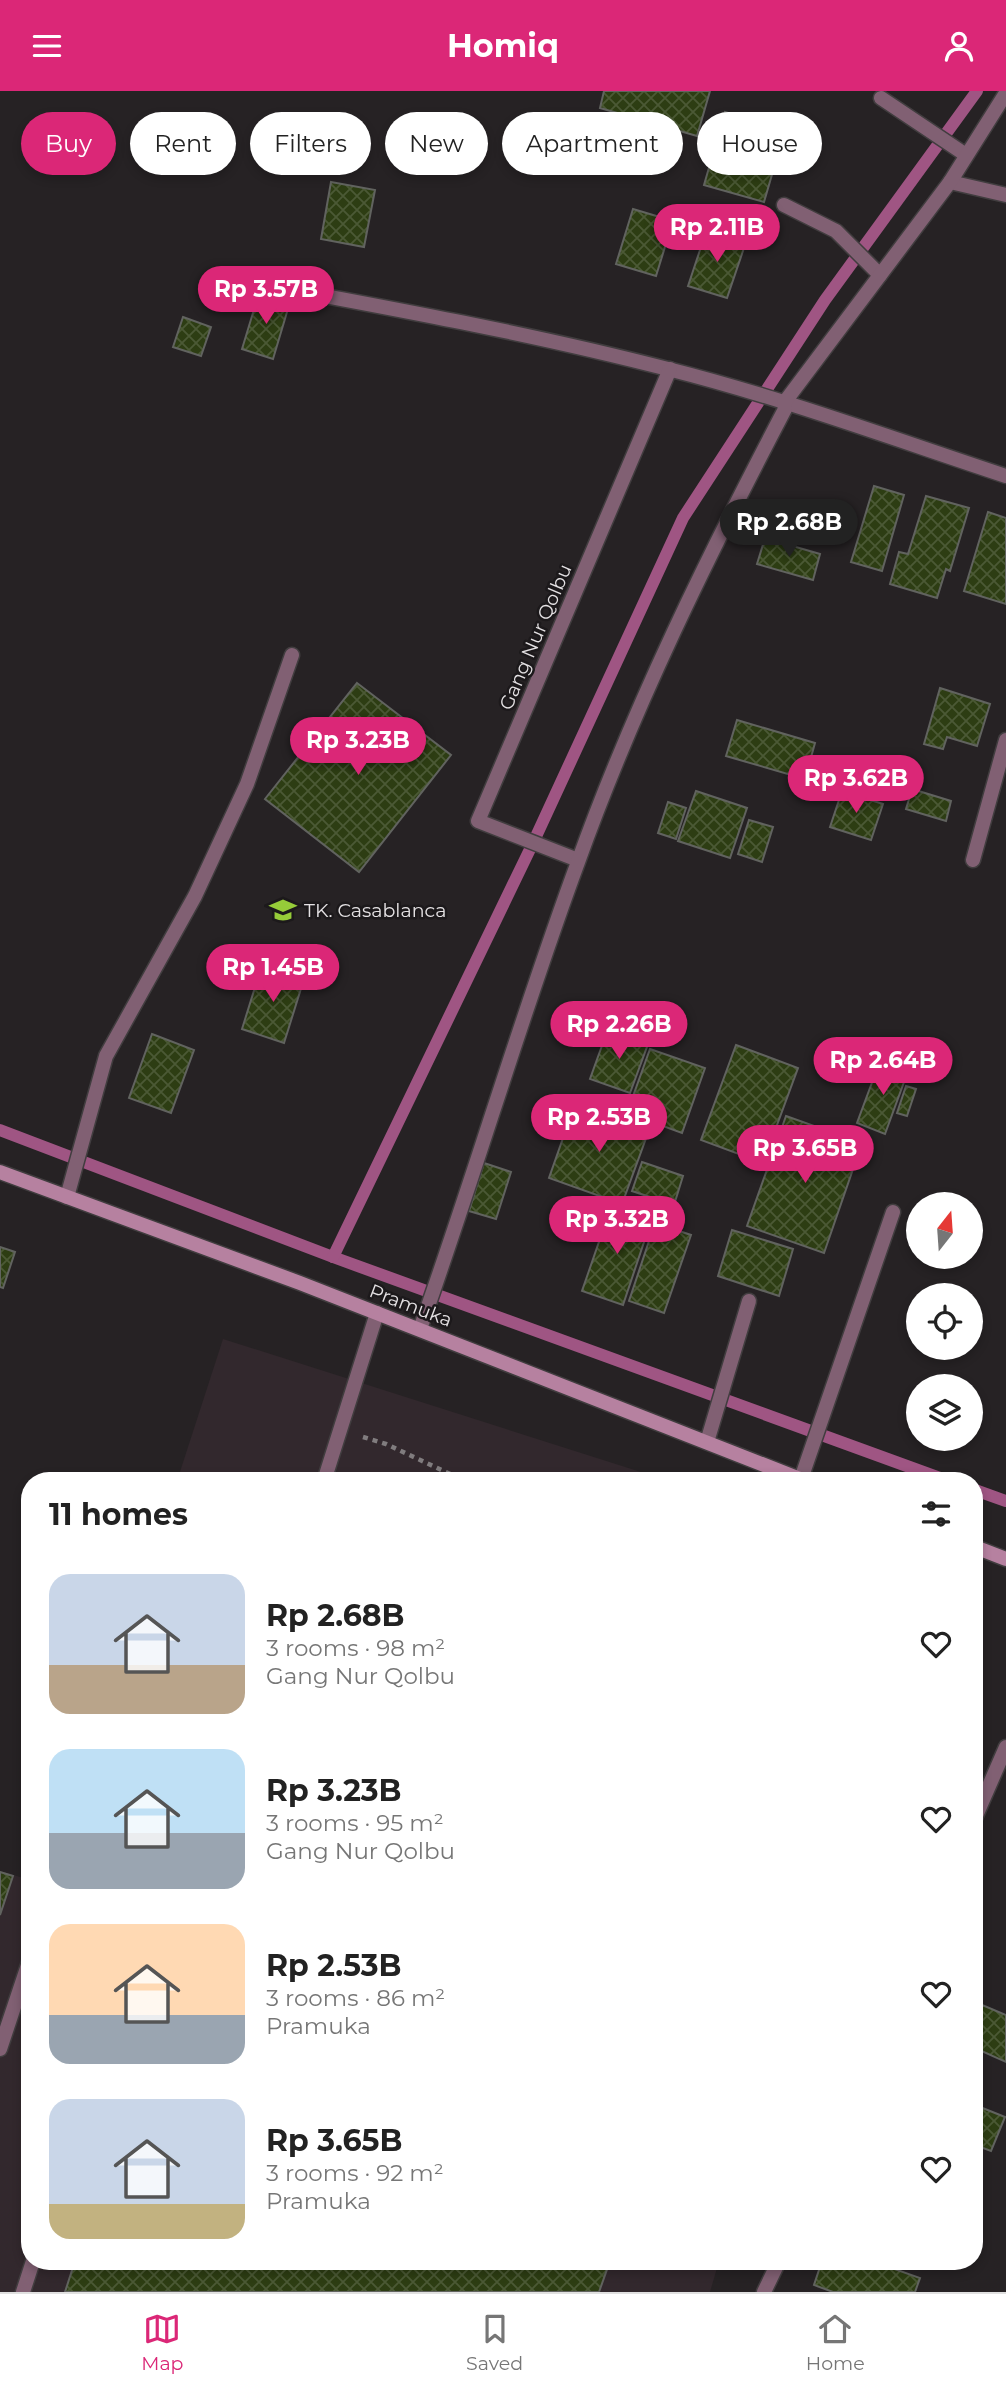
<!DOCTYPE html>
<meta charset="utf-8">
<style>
:root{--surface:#fff;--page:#f2f2f2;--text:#222;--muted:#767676;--line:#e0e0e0;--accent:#db2777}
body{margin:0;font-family:Montserrat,sans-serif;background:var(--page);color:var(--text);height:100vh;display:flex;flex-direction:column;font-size:26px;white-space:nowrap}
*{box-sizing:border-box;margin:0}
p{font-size:23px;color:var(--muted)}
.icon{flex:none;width:38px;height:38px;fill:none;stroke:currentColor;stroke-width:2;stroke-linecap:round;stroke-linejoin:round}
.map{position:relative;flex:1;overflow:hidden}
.panel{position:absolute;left:21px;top:1381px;width:962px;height:798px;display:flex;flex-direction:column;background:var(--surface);border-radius:28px;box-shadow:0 4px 10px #0003}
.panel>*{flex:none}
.top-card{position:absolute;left:21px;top:21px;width:964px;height:63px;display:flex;gap:14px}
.needle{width:46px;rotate:17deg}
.controls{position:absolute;left:906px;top:1101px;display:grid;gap:14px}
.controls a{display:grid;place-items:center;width:77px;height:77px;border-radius:50%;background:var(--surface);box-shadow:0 4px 10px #0003;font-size:35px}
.price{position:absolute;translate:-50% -60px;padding:0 16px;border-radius:24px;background:var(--accent);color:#fff;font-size:23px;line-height:46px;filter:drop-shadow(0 2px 4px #0008)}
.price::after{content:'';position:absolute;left:50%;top:42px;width:21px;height:16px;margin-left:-10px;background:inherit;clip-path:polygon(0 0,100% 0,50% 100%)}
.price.active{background:#222;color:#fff}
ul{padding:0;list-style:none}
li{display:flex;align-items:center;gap:21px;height:175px;padding:0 28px}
li span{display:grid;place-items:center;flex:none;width:196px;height:140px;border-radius:21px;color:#555}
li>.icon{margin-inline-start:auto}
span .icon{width:84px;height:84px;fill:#fffc;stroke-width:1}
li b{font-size:30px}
h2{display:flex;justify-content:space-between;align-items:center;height:84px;padding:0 28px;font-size:30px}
.tag{padding:0 24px;border-radius:32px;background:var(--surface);box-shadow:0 4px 10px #0003;font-size:24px;line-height:63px}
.tag.active{background:var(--accent);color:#fff}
header{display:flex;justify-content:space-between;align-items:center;height:91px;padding:0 28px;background:var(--accent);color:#fff;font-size:32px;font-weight:700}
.menu{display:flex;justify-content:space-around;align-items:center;height:98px;border-top:2px solid var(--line);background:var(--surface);font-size:19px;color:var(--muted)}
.menu a{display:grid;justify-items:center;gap:4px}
.menu .active{color:var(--accent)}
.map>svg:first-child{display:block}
.built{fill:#32282d}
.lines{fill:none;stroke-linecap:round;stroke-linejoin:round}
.stream{stroke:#9f5583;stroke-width:12}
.building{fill:url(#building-cross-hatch);stroke:#61635f;stroke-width:2}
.lane-casing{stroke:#413d3f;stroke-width:17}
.street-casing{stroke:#413d3f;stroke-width:17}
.secondary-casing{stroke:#413d3f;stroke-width:17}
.path{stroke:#807c7e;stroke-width:4.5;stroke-dasharray:5 5;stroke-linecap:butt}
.lane{stroke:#816073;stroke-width:14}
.street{stroke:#816073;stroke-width:14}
.secondary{stroke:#b681a0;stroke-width:14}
.labels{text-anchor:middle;stroke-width:5;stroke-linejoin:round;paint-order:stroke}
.street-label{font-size:19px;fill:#e5e2e4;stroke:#1c191b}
.poi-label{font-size:19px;fill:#e5e2e4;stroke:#1c191b;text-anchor:start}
</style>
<header><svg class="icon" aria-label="menu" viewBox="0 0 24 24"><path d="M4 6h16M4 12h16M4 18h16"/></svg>Homiq<svg class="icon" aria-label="person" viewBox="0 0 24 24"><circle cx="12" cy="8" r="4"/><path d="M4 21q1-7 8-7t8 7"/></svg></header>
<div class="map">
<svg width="1006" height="2201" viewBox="0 0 1006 2201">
<defs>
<pattern id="building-cross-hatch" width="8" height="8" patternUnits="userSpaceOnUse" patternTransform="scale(1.75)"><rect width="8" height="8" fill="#2d3d13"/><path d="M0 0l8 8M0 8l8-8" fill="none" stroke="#4b5935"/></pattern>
</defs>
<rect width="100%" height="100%" fill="#262224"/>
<g class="built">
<polygon points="223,1248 666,1389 177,1390"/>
<polygon points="0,1780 30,1789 30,2170 719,2170 710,2201 0,2201"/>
</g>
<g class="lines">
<g class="stream">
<polyline points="0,1039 333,1166 948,1390"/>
<polyline points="333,1166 533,752 683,427 825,209 977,0"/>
<polyline points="975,1399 1006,1410"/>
</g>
</g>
<g class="building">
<polygon points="604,0 710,0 697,45 600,17"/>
<polygon points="725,21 785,39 764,111 704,94"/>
<polygon points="591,32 647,50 638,78 582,60"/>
<polygon points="331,91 375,99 364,156 321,148"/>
<polygon points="633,118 673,130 656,185 616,173"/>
<polygon points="707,138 746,151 727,207 688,195"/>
<polygon points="259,202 290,211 273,268 242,258"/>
<polygon points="183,226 211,236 201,265 173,256"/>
<polygon points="874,395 904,404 882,480 851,471"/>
<polygon points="926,405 969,417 950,480 946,478 937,507 890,493 899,461 908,463"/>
<polygon points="988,421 1006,427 1006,513 964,500"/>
<polygon points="765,447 820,463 813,489 757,473"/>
<polygon points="357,592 451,664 359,781 265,708"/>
<polygon points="940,597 990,613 977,655 947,646 943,658 924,653"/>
<polygon points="737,629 815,652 805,688 726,665"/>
<polygon points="912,698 951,710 946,730 906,718"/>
<polygon points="696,700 747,717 730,767 678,750"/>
<polygon points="842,700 883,713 871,749 830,736"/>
<polygon points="668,711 686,717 676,748 658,742"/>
<polygon points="749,729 773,736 762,771 738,763"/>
<polygon points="262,874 304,888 284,952 242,938"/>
<polygon points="608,938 648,953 630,1002 590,988"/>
<polygon points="152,943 194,959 171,1022 129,1007"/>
<polygon points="736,954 798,977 763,1072 701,1049"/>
<polygon points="650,958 705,977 682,1042 627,1022"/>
<polygon points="880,970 908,980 885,1043 857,1032"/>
<polygon points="906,995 916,998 907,1025 897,1022"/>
<polygon points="575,1013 649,1039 622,1113 549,1087"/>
<polygon points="786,1025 862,1052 824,1162 747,1135"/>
<polygon points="642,1071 683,1085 674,1114 632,1100"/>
<polygon points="484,1072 511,1081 496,1128 469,1120"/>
<polygon points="611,1116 651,1130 623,1214 582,1200"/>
<polygon points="655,1132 691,1144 664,1222 629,1210"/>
<polygon points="732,1139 793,1158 779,1205 718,1185"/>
<polygon points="0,1156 15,1161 3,1197 0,1196"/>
<polygon points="374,1382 380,1383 396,1390 371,1390"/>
<polygon points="0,1781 13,1785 0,1824"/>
<polygon points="975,1911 1006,1924 1006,1971 975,1957"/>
<polygon points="975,2014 1005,2026 991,2060 975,2054"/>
<polygon points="75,2170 610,2170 599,2201 65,2201"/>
<polygon points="822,2170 872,2170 920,2187 915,2201 833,2201 814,2194"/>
</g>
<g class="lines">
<defs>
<g id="lane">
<polyline points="881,7 966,64"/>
<polyline points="784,114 836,140 880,184"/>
<polyline points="67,1106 106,965 195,805 247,693 292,564"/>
<polyline points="707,1351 749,1210"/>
<polyline points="801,1388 893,1121"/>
<polyline points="324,1390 377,1222"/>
<polyline points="0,1958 30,1868"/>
<polyline points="23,2201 33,2170"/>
</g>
<g id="street">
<polyline points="950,91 1006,104"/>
<path d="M 234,188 C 379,215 525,241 668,278 C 783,307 894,348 1006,385"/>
<polyline points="578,769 478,730 670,278"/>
<polyline points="973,769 1006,649"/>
<path d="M 420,1238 C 475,1084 521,925 578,771 C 634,615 708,465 785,318 L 784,312 L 950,91 L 1006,2"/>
<polyline points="975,1727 1006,1656"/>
<polyline points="764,2201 779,2170"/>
</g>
<g id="secondary">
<polyline points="0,1081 300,1192 805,1390"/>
<polyline points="975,1456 1006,1468"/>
</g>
</defs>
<use href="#lane" class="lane-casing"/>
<use href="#street" class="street-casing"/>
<use href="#secondary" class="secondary-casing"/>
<polyline class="path" points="363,1346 386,1353 465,1390"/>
<use href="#lane" class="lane"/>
<use href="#street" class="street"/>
<use href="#secondary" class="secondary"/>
</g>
<defs>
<symbol id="school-bare" viewBox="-9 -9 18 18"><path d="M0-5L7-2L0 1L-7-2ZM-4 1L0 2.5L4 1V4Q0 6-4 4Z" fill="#96cc39" stroke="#1c191b" stroke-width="2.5" paint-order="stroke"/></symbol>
</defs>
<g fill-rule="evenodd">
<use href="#school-bare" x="264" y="800" width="38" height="38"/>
</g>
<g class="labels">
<g class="street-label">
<text transform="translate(535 546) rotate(-67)" y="7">Gang Nur Qolbu</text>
<text transform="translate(411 1214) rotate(21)" y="7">Pramuka</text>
</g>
<g class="poi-label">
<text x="304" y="826">TK. Casablanca</text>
</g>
</g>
</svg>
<div class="controls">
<a><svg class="needle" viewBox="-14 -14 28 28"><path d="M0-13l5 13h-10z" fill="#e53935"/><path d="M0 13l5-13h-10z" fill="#767676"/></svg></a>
<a><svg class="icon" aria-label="locate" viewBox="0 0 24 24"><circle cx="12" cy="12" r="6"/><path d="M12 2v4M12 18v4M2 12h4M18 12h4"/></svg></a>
<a><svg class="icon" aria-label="layers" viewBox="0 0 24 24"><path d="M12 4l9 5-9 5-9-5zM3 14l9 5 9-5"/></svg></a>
</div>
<b class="price" style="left:717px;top:173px">Rp 2.11B</b>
<b class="price" style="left:266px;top:235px">Rp 3.57B</b>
<b class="price active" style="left:789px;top:468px">Rp 2.68B</b>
<b class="price" style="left:358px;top:686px">Rp 3.23B</b>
<b class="price" style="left:856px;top:724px">Rp 3.62B</b>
<b class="price" style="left:273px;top:913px">Rp 1.45B</b>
<b class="price" style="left:619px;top:970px">Rp 2.26B</b>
<b class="price" style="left:883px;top:1006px">Rp 2.64B</b>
<b class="price" style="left:599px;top:1063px">Rp 2.53B</b>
<b class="price" style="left:805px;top:1094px">Rp 3.65B</b>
<b class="price" style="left:617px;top:1165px">Rp 3.32B</b>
<div class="top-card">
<a class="tag active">Buy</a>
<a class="tag">Rent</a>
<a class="tag">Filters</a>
<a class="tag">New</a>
<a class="tag">Apartment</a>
<a class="tag">House</a>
</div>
<section class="panel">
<h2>11 homes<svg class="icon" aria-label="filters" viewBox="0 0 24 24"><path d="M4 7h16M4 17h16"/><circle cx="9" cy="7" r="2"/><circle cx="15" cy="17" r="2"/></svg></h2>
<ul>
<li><span style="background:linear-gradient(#c9d6e8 65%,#b9a48a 0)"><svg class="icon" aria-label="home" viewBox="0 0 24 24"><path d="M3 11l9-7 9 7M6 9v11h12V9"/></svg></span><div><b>Rp 2.68B</b><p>3 rooms · 98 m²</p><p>Gang Nur Qolbu</p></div><svg class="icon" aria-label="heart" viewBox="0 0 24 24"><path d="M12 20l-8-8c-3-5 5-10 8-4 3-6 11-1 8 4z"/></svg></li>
<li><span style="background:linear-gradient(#bfe0f5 60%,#9aa5b1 0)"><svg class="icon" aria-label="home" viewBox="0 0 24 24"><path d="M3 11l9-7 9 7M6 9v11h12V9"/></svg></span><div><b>Rp 3.23B</b><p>3 rooms · 95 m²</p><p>Gang Nur Qolbu</p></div><svg class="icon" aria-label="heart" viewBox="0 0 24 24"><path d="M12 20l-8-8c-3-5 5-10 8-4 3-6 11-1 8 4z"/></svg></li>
<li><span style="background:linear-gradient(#ffd9b3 65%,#9aa5b1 0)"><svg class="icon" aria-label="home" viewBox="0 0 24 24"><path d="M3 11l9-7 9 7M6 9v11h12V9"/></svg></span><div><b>Rp 2.53B</b><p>3 rooms · 86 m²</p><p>Pramuka</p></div><svg class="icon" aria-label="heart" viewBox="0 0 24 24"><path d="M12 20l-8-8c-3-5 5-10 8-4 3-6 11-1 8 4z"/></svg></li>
<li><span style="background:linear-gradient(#c9d6e8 75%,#c2b280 0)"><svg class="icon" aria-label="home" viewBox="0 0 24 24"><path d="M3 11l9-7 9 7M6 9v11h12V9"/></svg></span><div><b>Rp 3.65B</b><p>3 rooms · 92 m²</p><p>Pramuka</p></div><svg class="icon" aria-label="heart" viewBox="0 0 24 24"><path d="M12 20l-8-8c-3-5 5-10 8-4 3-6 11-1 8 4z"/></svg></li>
</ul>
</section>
</div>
<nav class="menu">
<a class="active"><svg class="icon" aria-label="map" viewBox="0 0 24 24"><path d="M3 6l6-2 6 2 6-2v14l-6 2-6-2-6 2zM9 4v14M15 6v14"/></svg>Map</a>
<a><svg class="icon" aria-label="saved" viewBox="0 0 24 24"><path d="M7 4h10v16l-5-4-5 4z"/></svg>Saved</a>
<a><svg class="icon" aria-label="home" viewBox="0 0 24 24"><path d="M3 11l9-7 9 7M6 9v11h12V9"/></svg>Home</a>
</nav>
